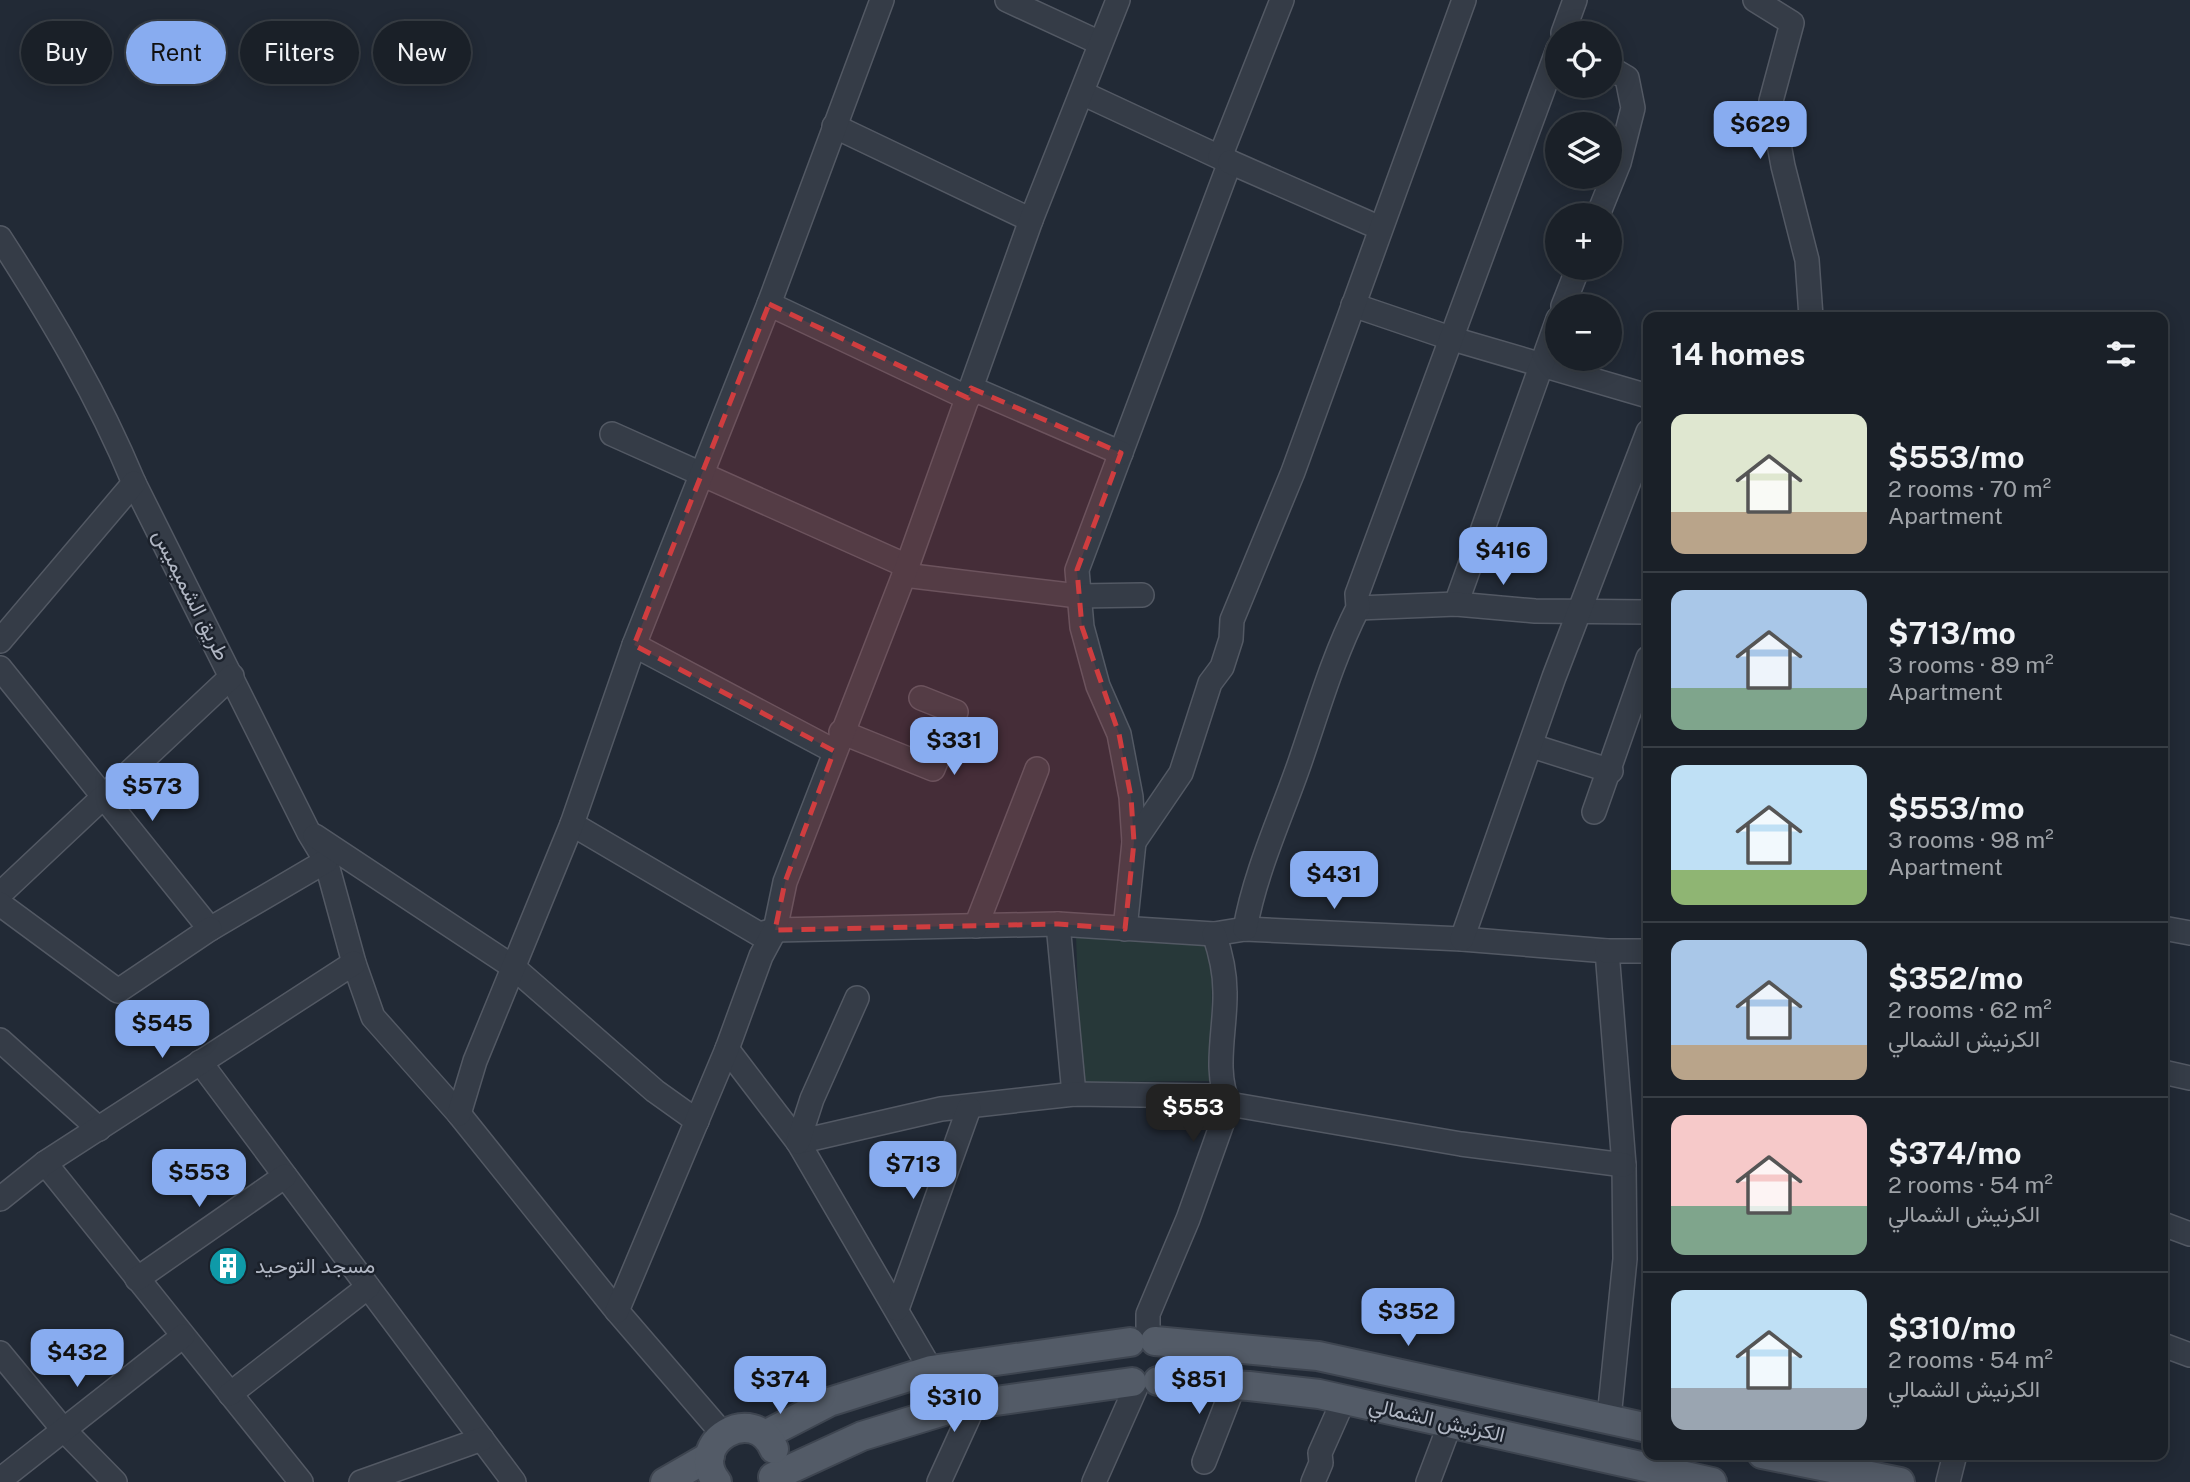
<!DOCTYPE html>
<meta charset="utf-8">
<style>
:root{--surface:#1a2028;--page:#232830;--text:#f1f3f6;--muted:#9fa3a8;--line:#383e45;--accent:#88acf0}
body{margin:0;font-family:"Public Sans",Vazirmatn,sans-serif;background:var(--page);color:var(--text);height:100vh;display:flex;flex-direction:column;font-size:26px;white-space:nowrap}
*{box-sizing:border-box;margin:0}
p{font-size:23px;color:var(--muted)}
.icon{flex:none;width:38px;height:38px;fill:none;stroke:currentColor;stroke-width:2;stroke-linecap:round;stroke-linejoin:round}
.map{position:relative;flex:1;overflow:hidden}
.panel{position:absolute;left:1643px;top:312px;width:525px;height:1148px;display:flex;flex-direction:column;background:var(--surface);border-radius:14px;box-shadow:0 4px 18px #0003,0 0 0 2px var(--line)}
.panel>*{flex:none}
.banner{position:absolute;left:21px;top:21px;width:665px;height:63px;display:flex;gap:14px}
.tools{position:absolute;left:1545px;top:21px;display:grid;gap:14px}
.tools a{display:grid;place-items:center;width:77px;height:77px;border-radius:50%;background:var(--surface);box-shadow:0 4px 18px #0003,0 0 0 2px var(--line);font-size:35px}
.price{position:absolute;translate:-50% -60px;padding:0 16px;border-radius:14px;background:var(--accent);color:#111;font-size:23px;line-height:46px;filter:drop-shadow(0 2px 4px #0008)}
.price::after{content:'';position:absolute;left:50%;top:42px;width:21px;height:16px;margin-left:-10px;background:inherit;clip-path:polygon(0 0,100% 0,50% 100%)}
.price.current{background:#222;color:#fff}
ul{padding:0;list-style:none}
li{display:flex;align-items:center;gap:21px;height:175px;padding:0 28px}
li+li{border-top:2px solid var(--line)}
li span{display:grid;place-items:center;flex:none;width:196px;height:140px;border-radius:14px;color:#555}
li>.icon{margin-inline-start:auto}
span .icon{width:84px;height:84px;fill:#fffc;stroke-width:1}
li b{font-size:30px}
h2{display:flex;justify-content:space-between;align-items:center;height:84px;padding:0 28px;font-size:30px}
.chip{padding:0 24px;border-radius:32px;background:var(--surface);box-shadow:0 4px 18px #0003,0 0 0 2px var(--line);font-size:24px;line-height:63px}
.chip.current{background:var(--accent);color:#111}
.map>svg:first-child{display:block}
.green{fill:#273839}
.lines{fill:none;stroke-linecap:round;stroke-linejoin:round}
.minor-casing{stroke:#535964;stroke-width:26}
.major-casing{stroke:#3e4550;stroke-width:32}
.minor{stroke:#353c47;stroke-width:23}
.major{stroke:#535b67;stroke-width:28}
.marked{fill:#d03d3f;fill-opacity:0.2;stroke:#d03d3f;stroke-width:5;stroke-dasharray:14 9;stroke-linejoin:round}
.labels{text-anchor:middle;stroke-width:5;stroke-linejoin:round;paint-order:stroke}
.street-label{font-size:21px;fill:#b0b6c3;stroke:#1b212b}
.poi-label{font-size:21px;fill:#b0b6c3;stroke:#1b212b;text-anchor:start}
</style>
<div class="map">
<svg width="2190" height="1482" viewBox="0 0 2190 1482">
<rect width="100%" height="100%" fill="#222a36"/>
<polygon class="green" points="1076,936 1202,942 1212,960 1211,1081 1081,1082"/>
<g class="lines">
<defs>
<g id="minor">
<polyline points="1007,0 1100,43"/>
<polyline points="1755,0 1792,23 1771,101 1783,166 1807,260 1811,317"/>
<polyline points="1563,33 1575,0"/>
<polyline points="1082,93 1230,162 1077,570 1082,627 1098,686 1119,734 1131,797 1134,842 1125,929"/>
<polyline points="834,126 1031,220"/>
<polyline points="1220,157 1282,0"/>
<polyline points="1230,162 1380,228"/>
<polyline points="1598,215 1619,163 1633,108 1627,78 1610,68"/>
<path d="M 0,238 C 51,317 98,396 134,483 L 309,833 L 326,861 L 354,963 L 373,1017 L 459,1114 L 617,1311 L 723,1434"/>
<polyline points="769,304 968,398"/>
<polyline points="1353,305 1453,339 1648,396"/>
<polyline points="1563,306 1578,268"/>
<polyline points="971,388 1121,453"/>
<polyline points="612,434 907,566"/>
<polyline points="904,575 1078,596 1142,595"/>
<polyline points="1456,604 1558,319"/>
<polyline points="1358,608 1456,604 1535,611 1648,612"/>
<polyline points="0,641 134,483"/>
<polyline points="634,645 834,751"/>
<polyline points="0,668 210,929 326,861"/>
<polyline points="841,732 933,769 956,712 921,698"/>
<polyline points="1532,746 1611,771"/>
<polyline points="1594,812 1648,658"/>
<polyline points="572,824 759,934 775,930 1058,924 1214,934 1245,929 1462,939 1607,951 1624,1165 1625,1259 1609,1418"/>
<polyline points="315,836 513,967 655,1091 697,1121"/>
<polyline points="1134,842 1181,773 1210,683 1222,667 1231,639 1232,620 1293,472 1464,0"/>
<polyline points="0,894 232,676"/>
<polyline points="0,904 118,991 210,929"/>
<polyline points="1058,924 1074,1094"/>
<polyline points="976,926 1037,769"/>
<polyline points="2163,928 2190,933"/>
<path d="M 1245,929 C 1255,872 1281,817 1300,762 C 1318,710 1333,657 1358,608 L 1357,594 L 1558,49"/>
<polyline points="1462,939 1554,677 1648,432"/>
<polyline points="1607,951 1648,951"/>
<polyline points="0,1040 99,1129"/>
<polyline points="727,1049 798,1142 931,1370"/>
<polyline points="200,1062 514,1482"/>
<polyline points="2163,1072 2190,1078"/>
<polyline points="459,1114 475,1061 572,824 634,645 769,304 882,0"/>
<polyline points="798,1142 941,1109 1074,1094 1210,1096 1229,1104 1461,1144 1624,1165"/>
<polyline points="798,1142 812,1099 857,998"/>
<polyline points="45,1163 301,1482"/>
<polyline points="0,1199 45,1163 354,963"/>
<polyline points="2163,1224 2190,1234"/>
<polyline points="137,1279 285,1176"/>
<polyline points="897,1309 969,1108"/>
<polyline points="617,1311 727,1049 761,956 775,930 785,882 904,575 1031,220 1118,0"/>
<path d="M 1148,1338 L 1148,1314 L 1188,1219 L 1229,1104 C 1213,1072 1226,1028 1225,992 C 1225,971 1221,954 1214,934"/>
<polyline points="2163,1345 2190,1355"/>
<polyline points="0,1353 62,1428 115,1482"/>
<polyline points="230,1394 368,1287"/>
<polyline points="1204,1462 1234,1385"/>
<polyline points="0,1480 183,1336"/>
<polyline points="361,1482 482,1439"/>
<polyline points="939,1482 975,1403"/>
<polyline points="1094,1482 1137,1385"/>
<polyline points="1313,1482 1321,1463 1320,1453 1344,1399"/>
<polyline points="1428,1482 1450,1424"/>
<polyline points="1948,1482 1955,1454"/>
</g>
<g id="major">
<polyline points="1155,1341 1318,1356 1648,1428"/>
<polyline points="1158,1381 1249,1386 1319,1394 1712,1482"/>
<polyline points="765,1435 829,1402 931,1370 1130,1342"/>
<polyline points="1762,1454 1900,1482"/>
<polyline points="773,1477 862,1436 960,1406 1132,1382"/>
<polyline points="665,1482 710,1456"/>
<path d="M 717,1482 C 686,1443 754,1402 774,1449"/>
</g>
</defs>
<use href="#minor" class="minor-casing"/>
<use href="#major" class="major-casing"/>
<use href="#minor" class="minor"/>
<use href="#major" class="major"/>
</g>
<path class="marked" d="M 769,304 L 968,398 L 971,388 L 1121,453 L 1077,570 L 1082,627 L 1119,734 L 1131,797 L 1134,842 L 1125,929 L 1058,924 L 775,930 L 785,882 L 834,751 L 634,645 Z"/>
<defs>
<symbol id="building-disc" viewBox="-11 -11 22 22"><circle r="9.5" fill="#0f9aa8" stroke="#1b212b"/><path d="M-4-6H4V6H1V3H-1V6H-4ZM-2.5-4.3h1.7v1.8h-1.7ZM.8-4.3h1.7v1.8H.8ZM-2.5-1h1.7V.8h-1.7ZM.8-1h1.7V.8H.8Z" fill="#fff"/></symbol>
</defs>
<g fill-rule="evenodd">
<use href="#building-disc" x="206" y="1244" width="44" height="44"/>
</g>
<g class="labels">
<g class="street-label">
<text transform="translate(191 595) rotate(63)" y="7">طريق الشميميس</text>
<text transform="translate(1437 1420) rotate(13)" y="7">الكرنيش الشمالي</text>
</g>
<g class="poi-label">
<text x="255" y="1273">مسجد التوحيد</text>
</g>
</g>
</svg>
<div class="tools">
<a><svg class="icon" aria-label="locate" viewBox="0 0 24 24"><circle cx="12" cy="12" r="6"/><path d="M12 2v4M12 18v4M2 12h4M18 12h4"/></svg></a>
<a><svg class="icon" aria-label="layers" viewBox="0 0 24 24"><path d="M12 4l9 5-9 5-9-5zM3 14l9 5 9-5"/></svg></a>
<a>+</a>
<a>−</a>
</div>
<b class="price" style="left:1760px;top:161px">$629</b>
<b class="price" style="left:1503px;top:587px">$416</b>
<b class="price" style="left:954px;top:777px">$331</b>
<b class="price" style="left:152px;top:823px">$573</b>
<b class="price" style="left:1334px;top:911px">$431</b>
<b class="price" style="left:162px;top:1060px">$545</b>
<b class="price current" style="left:1193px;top:1144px">$553</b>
<b class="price" style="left:913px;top:1201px">$713</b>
<b class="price" style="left:199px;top:1209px">$553</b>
<b class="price" style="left:1408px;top:1348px">$352</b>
<b class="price" style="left:77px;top:1389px">$432</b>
<b class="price" style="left:780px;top:1416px">$374</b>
<b class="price" style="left:1199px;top:1416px">$851</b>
<b class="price" style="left:954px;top:1434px">$310</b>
<div class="banner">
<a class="chip">Buy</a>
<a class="chip current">Rent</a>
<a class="chip">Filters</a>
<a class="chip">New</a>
</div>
<section class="panel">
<h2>14 homes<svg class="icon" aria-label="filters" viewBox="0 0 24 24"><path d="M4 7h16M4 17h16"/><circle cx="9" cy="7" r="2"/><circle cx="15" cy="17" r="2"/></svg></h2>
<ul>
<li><span style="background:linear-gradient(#dfe7d0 70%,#b9a48a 0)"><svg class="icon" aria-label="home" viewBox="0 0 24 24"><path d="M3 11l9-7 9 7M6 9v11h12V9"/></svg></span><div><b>$553/mo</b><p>2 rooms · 70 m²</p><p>Apartment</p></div></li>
<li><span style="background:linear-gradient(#a9c7e8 70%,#7fa58c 0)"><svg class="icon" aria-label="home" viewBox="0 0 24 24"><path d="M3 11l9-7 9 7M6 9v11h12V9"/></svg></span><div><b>$713/mo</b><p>3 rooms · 89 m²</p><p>Apartment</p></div></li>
<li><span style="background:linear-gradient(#bfe0f5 75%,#8fb573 0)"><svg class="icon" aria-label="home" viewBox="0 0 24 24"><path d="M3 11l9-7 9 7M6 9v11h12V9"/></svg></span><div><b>$553/mo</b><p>3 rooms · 98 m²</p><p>Apartment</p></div></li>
<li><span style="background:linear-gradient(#a9c7e8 75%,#b9a48a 0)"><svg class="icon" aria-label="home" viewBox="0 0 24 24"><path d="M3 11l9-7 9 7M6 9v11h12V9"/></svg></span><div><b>$352/mo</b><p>2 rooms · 62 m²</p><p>الكرنيش الشمالي</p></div></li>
<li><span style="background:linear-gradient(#f6c9c9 65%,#7fa58c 0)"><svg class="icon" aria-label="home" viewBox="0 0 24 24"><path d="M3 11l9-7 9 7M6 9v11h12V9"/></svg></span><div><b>$374/mo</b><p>2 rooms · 54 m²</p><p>الكرنيش الشمالي</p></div></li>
<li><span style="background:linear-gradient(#bfe0f5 70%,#9aa5b1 0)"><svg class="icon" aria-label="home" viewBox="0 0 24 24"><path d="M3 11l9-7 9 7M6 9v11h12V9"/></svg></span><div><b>$310/mo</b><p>2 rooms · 54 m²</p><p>الكرنيش الشمالي</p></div></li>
</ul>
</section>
</div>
